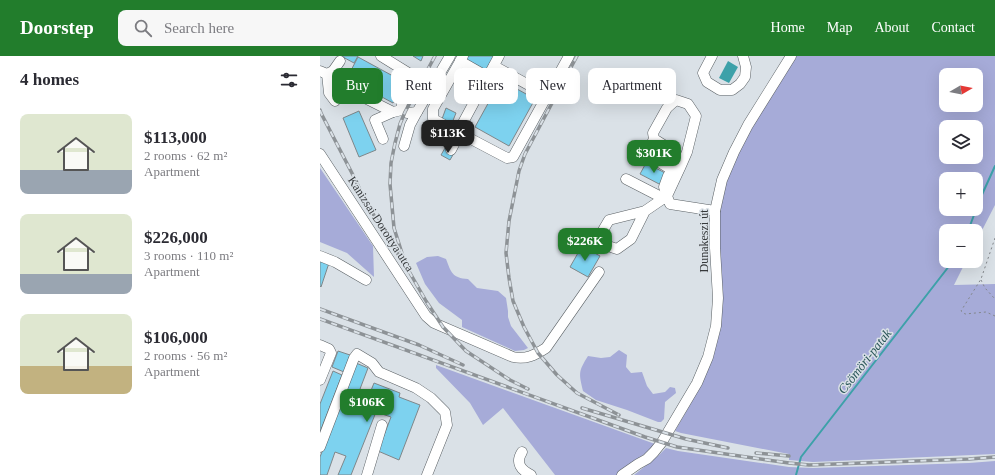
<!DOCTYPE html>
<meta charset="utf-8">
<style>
:root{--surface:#fff;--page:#f7f7f7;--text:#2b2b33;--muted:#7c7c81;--accent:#227d2c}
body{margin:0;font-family:Georgia,serif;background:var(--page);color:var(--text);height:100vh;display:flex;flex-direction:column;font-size:15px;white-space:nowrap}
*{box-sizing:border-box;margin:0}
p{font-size:13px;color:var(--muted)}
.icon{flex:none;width:22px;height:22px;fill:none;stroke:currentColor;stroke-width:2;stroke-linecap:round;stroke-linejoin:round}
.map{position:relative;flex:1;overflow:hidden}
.side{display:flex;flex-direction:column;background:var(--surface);width:320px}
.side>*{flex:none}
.hud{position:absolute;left:12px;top:12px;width:380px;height:36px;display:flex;gap:8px}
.needle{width:26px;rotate:80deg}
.controls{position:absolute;left:619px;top:12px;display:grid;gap:8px}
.controls a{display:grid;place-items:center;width:44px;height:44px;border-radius:8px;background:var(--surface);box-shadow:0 4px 16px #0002;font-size:20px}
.price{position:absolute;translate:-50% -34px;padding:0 9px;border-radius:8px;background:var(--accent);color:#fff;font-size:13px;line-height:26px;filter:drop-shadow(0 1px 2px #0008)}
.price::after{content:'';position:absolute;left:50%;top:24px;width:12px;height:9px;margin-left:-6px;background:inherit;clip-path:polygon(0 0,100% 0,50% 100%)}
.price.current{background:#222;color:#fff}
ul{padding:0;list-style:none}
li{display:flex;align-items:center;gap:12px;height:100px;padding:0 20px}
li span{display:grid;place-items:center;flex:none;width:112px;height:80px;border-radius:8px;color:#555}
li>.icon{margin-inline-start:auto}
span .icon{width:48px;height:48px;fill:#fffc;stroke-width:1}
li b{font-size:17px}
h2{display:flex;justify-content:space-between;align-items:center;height:48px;padding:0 20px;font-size:17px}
.chip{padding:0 14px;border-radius:8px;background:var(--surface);box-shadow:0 4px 16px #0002;font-size:14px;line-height:36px}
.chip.current{background:var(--accent);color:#fff}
header{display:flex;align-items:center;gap:24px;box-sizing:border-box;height:56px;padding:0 20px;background:var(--accent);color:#fff}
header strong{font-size:19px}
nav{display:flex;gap:22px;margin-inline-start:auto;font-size:14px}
.search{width:280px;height:36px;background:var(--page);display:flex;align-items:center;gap:10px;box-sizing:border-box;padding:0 14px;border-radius:8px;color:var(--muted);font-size:15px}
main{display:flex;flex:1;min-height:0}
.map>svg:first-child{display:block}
.green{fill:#a6abd8;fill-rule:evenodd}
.water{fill:#3da1a9}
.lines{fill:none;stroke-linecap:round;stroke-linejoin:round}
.stream{stroke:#3da1a9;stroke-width:2}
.building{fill:#7dd2ef;stroke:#7f878a}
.minor-casing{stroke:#5b6165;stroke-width:11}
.path{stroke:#82868a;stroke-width:1;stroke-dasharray:2 3;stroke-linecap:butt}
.minor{stroke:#fff;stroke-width:10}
.rail-casing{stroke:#8d9296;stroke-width:3.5}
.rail{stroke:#dae1e7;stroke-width:2;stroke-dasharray:6;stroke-linecap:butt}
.labels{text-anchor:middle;stroke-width:3;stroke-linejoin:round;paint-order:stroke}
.street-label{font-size:12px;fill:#36393b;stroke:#dae1e7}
.water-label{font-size:13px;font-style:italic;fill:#295558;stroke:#dae1e7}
</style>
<header>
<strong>Doorstep</strong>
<div class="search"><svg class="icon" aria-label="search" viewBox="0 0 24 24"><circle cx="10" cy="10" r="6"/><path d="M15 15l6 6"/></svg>Search here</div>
<nav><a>Home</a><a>Map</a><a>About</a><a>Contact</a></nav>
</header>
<main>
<section class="side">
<h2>4 homes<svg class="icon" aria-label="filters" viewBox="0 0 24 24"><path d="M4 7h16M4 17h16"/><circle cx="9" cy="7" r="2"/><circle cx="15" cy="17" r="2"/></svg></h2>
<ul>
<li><span style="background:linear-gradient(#dfe7d0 70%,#9aa5b1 0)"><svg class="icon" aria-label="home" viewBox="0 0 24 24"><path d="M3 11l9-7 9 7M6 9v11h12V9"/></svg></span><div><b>$113,000</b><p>2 rooms · 62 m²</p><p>Apartment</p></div></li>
<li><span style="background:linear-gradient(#dfe7d0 75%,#9aa5b1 0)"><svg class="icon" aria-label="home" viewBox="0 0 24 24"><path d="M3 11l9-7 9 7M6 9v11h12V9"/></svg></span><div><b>$226,000</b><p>3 rooms · 110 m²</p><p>Apartment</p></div></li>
<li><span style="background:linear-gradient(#dfe7d0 65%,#c2b280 0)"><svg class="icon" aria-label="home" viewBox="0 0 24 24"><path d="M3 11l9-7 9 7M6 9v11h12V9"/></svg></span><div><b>$106,000</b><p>2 rooms · 56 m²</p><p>Apartment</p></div></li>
</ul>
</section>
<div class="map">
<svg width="675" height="419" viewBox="0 0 675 419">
<rect width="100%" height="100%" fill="#dae1e7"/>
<g class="green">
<path d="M 476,0 L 675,0 L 675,149 L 656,186 L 656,175 L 626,175 L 626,205 L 646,205 L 634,229 L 675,228 L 675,398 L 493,406 L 469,404 L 469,398 L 361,377 L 355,375 L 379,333 L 391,302 L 400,193 L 400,156 L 407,123 L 417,96 ZM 626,19 L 656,19 L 656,49 L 626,49 ZM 626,71 L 656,71 L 656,101 L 626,101 ZM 626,123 L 656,123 L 656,153 L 626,153 Z"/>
<polygon points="0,112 53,190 54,221 27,197 0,186"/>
<path d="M 118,200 L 126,203 C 131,216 132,222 148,223 L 157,232 L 178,235 L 186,242 L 188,255 L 188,261 L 191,270 L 208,292 L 204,294 L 195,295 L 142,271 L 142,264 L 119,247 L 105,228 L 96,207 L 107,201 Z"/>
<path d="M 299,294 L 307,299 L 306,311 L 311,317 L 322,316 L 327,330 L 333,338 L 345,336 L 350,331 L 355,332 L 356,337 L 345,346 L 344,363 L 341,366 L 338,366 L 307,354 L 276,344 L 263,335 C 259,317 258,316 268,300 L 281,302 L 290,301 Z"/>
<polygon points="116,309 335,388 326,397 300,415 297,419 235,419 183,352 163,369 150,347 116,312"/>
<polygon points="346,392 358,395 469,411 493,412 649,407 675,405 675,419 308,419 314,419 339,399"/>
</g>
<polygon class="water" points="408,5 418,11 409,27 399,22"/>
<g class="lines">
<g class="stream">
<polyline points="648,175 660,143 675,110"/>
<polyline points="476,419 481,401 633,205"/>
</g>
</g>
<g class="building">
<polygon points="21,0 38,0 34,7"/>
<polygon points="93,0 103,0 101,5"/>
<polygon points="147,0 175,0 167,15 145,3"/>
<polygon points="38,1 84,26 73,47 27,22"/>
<polygon points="142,9 156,17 151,26 137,18"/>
<polygon points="181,24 215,43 189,90 155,71"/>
<polygon points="126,52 136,57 132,67 122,63"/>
<polygon points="39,55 56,94 39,101 23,62"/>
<polygon points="125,92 134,97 130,104 121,99"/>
<polygon points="326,107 347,118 341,129 320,118"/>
<polygon points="262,190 280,200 268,221 250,211"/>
<polygon points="0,204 9,207 1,231 0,230"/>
<polygon points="18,295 30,299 24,316 12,311"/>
<polygon points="36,307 48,312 40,333 50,337 54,327 80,337 79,341 100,349 79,404 58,395 71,361 56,356 31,419 18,419 26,400 15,396 7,419 0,419 0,401"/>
<polygon points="13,315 22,319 0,376 0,348"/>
</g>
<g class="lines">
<defs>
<g id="minor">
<path d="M 61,0 L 90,18 C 93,32 79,41 82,54 L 87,57 L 97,56 L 130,0"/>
<polyline points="143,0 113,53 113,63 187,102 193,101 249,0"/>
<polyline points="392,0 383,17 387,26 400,34 412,34 420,28 425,21 426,11 423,0"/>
<polyline points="140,5 168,21"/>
<polyline points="174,10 227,39"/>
<polyline points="0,15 7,18 13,15 20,5"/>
<polyline points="7,18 9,37 15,45"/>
<polyline points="25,32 73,56 82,54"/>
<polyline points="138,76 179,0"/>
<polyline points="63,83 55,64 73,56"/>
<polyline points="334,83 326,98 352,114"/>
<polyline points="84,90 90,69 97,56"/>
<polyline points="131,94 140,77"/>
<path d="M 0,98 L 106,260 L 114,267 L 193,301 C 206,304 215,299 226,292 L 279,216"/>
<polyline points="306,123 343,142"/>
<polyline points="325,155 289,164 282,176 282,188 297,193 311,183 325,155 347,140 344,131 348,120 355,109 355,99 350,93 334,83 333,77 347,52 356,44 368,48 376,60 367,96 360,112 347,140 350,148 395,155"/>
<polyline points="0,200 15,206 46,224"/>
<polyline points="0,289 9,293 11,297 0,324"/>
<polyline points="0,391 34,302 37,298 52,307 59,316 96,332 111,342 125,356 127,369 107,419"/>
<path d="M 202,396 C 195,407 201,414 211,419"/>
<polyline points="47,419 62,369"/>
<polyline points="302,419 318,408 327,403 334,396 342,386 377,327 388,301 396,270 398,242 395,192 395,155 402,124 414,96 428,69 471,0"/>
</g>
</defs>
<use href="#minor" class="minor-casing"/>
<g class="path">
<polyline points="675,182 661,223 641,255 645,258 666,256 675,260"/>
<polyline points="661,224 665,232 675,243"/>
</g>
<use href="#minor" class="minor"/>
<defs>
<g id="rail">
<polyline points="115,0 85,56 80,68 75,87 71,107 70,128 74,172 86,210 106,245 123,271 146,295 190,324 208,333"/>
<polyline points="257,0 205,98 199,115 189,165 186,197 189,222 193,245 204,271 218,297 237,319 257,337 299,359"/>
<polyline points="0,54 1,57 35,123 45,145 81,203"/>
<polyline points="0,253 99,289 143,309"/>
<polyline points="0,263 325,381 357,391 469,407 489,409 649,403 675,401"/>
<polyline points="262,352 366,383 408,392"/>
<polyline points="436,397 469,400"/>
</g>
</defs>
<use href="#rail" class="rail-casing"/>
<use href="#rail" class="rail"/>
</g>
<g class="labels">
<g class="street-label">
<text transform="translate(61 168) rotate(57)" y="4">Kanizsai Dorottya utca</text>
<text transform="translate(384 185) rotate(-90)" y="4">Dunakeszi út</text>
</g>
<g class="water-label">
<text transform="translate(544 305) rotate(-52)" y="5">Csömöri-patak</text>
</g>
</g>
</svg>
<div class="controls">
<a><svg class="needle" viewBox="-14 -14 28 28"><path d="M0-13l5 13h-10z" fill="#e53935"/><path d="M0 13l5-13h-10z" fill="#7c7c81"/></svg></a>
<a><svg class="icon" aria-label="layers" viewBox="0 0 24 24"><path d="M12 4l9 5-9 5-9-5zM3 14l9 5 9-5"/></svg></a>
<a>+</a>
<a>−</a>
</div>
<b class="price current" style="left:128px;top:98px">$113K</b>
<b class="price" style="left:334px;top:118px">$301K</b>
<b class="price" style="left:265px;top:206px">$226K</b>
<b class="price" style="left:47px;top:367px">$106K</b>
<div class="hud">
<a class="chip current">Buy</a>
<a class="chip">Rent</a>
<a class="chip">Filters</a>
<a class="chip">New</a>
<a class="chip">Apartment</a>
</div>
</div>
</main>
